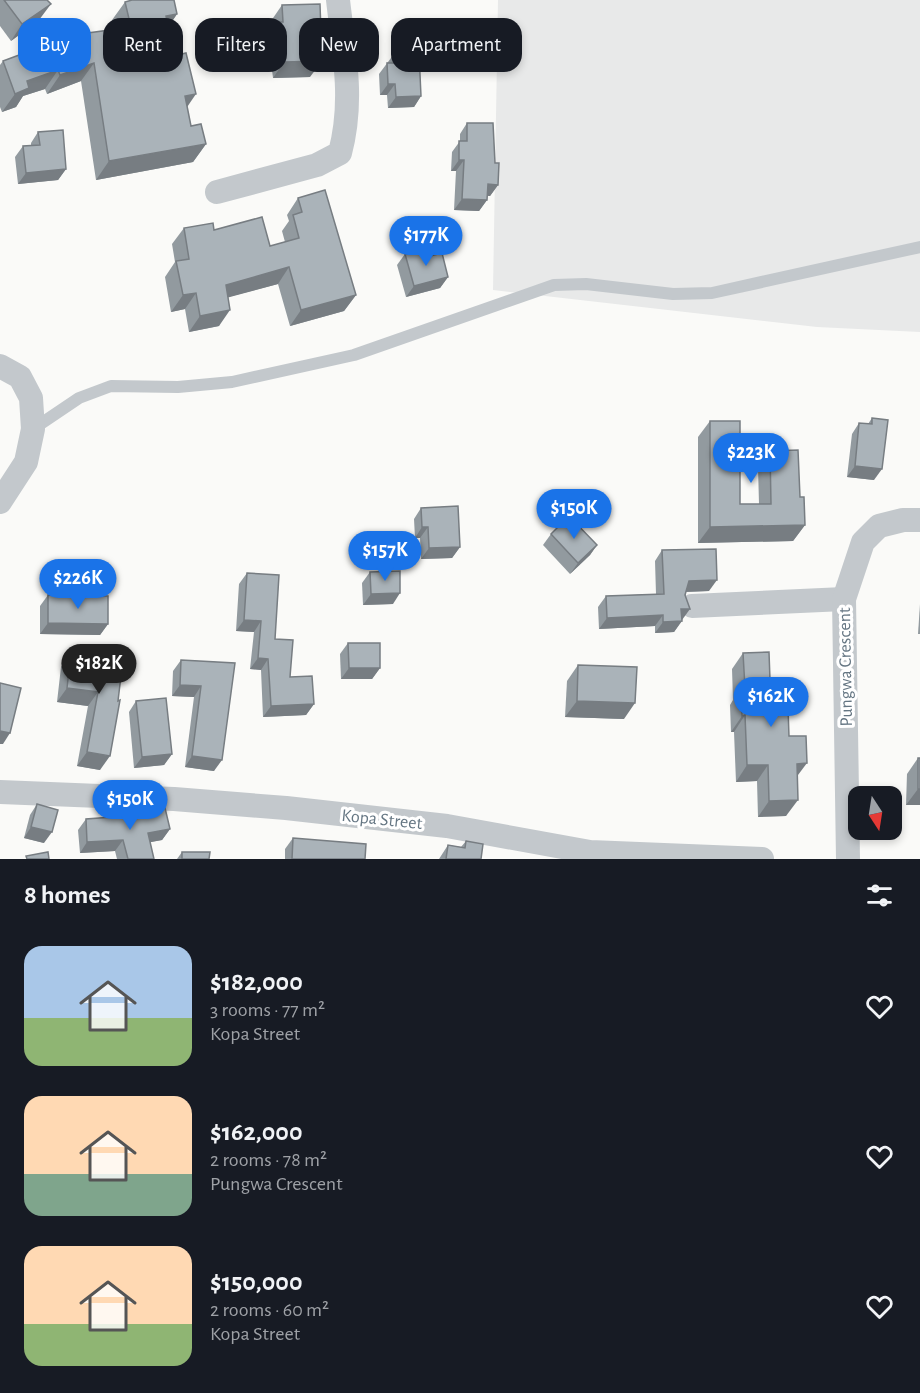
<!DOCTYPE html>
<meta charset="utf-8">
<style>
:root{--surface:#171b24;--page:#242831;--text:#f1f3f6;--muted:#9ea1a6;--accent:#1a73e8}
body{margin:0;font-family:"Alegreya Sans",sans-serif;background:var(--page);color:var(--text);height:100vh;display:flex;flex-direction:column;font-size:22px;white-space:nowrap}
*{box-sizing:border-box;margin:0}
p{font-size:20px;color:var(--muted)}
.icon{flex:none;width:33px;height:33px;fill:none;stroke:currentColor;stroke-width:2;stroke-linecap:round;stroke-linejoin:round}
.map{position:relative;height:859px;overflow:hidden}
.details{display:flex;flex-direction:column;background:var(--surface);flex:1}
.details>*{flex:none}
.hud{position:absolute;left:18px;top:18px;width:600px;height:54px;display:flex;gap:12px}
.needle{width:39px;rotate:168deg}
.tools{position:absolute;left:848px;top:786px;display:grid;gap:12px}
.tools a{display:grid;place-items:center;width:54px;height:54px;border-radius:12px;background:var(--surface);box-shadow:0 3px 9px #0003;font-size:30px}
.price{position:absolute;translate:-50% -51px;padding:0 14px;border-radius:21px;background:var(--accent);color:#fff;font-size:20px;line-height:39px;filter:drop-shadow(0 2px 3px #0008)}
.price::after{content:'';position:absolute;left:50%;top:36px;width:18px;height:14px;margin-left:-9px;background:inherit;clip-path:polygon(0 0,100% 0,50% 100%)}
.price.active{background:#222;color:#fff}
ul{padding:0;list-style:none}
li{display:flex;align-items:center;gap:18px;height:150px;padding:0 24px}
li span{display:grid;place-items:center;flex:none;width:168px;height:120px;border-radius:18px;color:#555}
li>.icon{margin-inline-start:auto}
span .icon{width:72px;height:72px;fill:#fffc;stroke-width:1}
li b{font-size:26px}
h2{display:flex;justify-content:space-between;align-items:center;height:72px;padding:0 24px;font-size:26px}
.chip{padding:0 21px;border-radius:18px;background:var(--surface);box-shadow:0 3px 9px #0003;font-size:21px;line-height:54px}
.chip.active{background:var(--accent);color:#fff}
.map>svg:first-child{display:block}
.built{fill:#e8e9e9}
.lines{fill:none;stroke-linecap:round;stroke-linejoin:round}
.lane{stroke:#c3c8cc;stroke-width:12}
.street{stroke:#c3c8cc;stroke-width:24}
.wall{fill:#929a9f}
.shaded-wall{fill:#777d82}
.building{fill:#aab3b9;stroke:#777d82;stroke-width:1.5}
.labels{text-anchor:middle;stroke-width:6;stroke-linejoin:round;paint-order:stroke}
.street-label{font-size:18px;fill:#657683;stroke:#fff}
</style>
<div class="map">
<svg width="920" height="859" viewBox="0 0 920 859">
<rect width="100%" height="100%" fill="#fafaf8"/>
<polygon class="built" points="498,0 920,0 920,332 817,327 493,290"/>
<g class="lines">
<polyline class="lane" points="33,429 79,398 111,386 178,387 232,382 354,355 554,285 586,284 673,294 712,293 920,247"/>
<g class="street">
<path d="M 217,192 L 317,165 L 340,153 C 354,100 344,53 338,0"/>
<polyline points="0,366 20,377 31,398 33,429 26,462 0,502"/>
<polyline points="692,606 844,599"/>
<polyline points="0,792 174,799 286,808 447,826 590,852 762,859"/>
<polyline points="848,859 844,599 863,542 879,526 903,520 920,520"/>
</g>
</g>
<g class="wall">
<polygon points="0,0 47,0 39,20 11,41 0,26"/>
<polygon points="125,2 177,14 168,27 191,126 206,144 193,162 96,180 81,81 47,94 45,89 23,96 16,107 2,112 0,107 0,65 3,61 114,29 112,20"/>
<polygon points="282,5 310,77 273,78 268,38 271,34 271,21"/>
<polygon points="394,54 421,96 414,107 388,108 387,95 380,95 379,74"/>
<polygon points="467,123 495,163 498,185 490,196 487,196 487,200 479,211 454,210 456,171 451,171 452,152 460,141 460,134"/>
<polygon points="38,132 66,169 58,180 18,184 15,157 23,146 31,146 31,143"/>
<polygon points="298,198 356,295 344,311 290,326 278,284 228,297 219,326 189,332 185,309 171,312 165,277 175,262 172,244 184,228 214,230 270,246 285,242 282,231 289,221 287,215"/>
<polygon points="405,254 430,256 448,277 440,288 406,297 397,265"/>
<polygon points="872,418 874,480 847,477 852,434 859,423 868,424"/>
<polygon points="710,421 740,504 759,504 758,467 770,451 800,497 805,525 793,541 698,543 698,437"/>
<polygon points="421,508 460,547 452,558 421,559 420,538 415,538 414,519"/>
<polygon points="551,534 597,545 590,555 570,574 543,545"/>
<polygon points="662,550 709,591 686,592 682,620 674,632 655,633 655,626 599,629 598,607 606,596 656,594 655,561"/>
<polygon points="370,572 393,604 363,605 362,583"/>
<polygon points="247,573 290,677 314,704 306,715 263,717 261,670 250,669 254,632 236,631 239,584"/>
<polygon points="48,595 108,624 100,635 40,634 40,606"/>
<polygon points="920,604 920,634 918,634"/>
<polygon points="348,643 380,668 372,679 341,679 340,654"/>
<polygon points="71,653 118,701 100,770 77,766 88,706 57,702 61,667"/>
<polygon points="743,653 770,680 789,736 797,777 786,816 758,817 757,781 736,782 734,732 731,732 730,705 733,700 732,669"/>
<polygon points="181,660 235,663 214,771 185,767 194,697 172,696 173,671"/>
<polygon points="578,665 624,719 565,717 567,681"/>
<polygon points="136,701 172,754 164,765 134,768 129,712"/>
<polygon points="918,758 920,758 920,805 906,805 907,774"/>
<polygon points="37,804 44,843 24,838 30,815"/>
<polygon points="138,810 170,829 162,840 150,842 154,859 117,859 115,851 80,853 78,830 86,819 134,815"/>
<polygon points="293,838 365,859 285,859 285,849"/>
<polygon points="466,841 481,859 439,859 448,845 461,847"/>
<polygon points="182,852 209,859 177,859"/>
</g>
<g class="shaded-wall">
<polygon points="51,4 39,20 11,41 22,24"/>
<polygon points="177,14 165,32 166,16"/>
<polygon points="322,61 310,77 273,78 284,62"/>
<polygon points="94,63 81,81 47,94 60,75"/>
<polygon points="58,70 45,89 23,96 16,107 2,112 15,94 27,81"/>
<polygon points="388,84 395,84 387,95 380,95"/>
<polygon points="196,94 183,113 185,96"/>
<polygon points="421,96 414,107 388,108 396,97"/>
<polygon points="206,144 193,162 96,180 109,161"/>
<polygon points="459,160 464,160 456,171 451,171"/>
<polygon points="66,169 58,180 18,184 26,173"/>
<polygon points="488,184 498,185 490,196 480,195"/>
<polygon points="462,199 487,200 479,211 454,210"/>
<polygon points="289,267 278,284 215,301 226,285"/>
<polygon points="448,277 440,288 406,297 414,286"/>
<polygon points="196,293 185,309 171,312 183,295"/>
<polygon points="356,295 344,311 290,326 301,310"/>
<polygon points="230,310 219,326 189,332 200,316"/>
<polygon points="855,466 882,469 874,480 847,477"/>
<polygon points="805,525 793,541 698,543 710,527"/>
<polygon points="422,527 428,527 420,538 415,538"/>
<polygon points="597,545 590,555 570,574 578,563"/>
<polygon points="460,547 452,558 421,559 429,548"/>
<polygon points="717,580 709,591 681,592 689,581"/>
<polygon points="400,593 393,604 363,605 371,594"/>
<polygon points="681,609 690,609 682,620 674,620"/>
<polygon points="663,615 655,626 599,629 607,618"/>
<polygon points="244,620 261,621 254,632 236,631"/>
<polygon points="682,621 674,632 655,633 663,622"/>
<polygon points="48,623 108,624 100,635 40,634"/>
<polygon points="258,658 268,659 261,670 250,669"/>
<polygon points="349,668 380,668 372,679 341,679"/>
<polygon points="180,685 201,686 194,697 172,696"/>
<polygon points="67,688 98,692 88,706 57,702"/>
<polygon points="577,701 635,703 624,719 565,717"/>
<polygon points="314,704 306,715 263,717 271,706"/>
<polygon points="745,715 734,732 731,732 742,716"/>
<polygon points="0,731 10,733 3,744 0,744"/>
<polygon points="87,752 110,756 100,770 77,766"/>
<polygon points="172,754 164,765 134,768 142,757"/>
<polygon points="192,756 222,760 214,771 185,767"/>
<polygon points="807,763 795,779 797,764"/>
<polygon points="747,765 768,765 757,781 736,782"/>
<polygon points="918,789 920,789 920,805 906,805"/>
<polygon points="798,800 786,816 758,817 769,801"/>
<polygon points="31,827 52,832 44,843 24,838"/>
<polygon points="170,829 162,840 141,844 148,833"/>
<polygon points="123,840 115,851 80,853 87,842"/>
</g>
<g class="building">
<polygon points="4,0 47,0 51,4 22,24"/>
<polygon points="132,0 174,0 177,14 166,16 174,56 186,53 196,94 185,96 191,126 201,124 206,144 109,161 94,63 60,75 58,70 27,81 29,88 15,94 3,61 73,35 131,27 125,2"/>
<polygon points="320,4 322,61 284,62 279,22 283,22 282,5"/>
<polygon points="419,53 421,96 396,97 395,84 388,84 387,63 394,63 394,54"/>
<polygon points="467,123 493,123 495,163 499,163 498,185 488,184 487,200 462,199 464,160 459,160 459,141 467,141"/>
<polygon points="63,130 66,169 26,173 23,146 40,145 38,132"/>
<polygon points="325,190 356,295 301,310 289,267 226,285 230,310 200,316 196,293 183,295 176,261 189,259 184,228 213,223 214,230 262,217 270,246 299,238 293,215 302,212 298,198"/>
<polygon points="427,248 430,256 442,253 448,277 414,286 405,254"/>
<polygon points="872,418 888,420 882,469 855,466 859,423 872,424"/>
<polygon points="710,421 740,421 740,504 771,504 770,451 798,450 800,497 804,497 805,525 710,527"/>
<polygon points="458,506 460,547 429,548 428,527 422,527 421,508"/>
<polygon points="569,516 597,545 578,563 551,534"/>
<polygon points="716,549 717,580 689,581 685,595 690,609 681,609 682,621 663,622 663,615 607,618 606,596 664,594 662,550"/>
<polygon points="400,571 400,593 371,594 370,572"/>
<polygon points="247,573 279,575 275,639 293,640 290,677 312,676 314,704 271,706 268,659 258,658 261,621 244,620"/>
<polygon points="48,595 108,596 108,624 48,623"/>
<polygon points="348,643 380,643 380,668 349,668"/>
<polygon points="769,652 770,680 787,679 789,736 806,736 807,763 797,764 798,800 769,801 768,765 747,765 745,715 742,716 741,689 745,688 743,653"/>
<polygon points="71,653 123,659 118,701 120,700 110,756 87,752 98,692 67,688"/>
<polygon points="181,660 235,663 222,760 192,756 201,686 180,685"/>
<polygon points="578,665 637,667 635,703 577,701"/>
<polygon points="0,683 21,688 10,733 0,731"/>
<polygon points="166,698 172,754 142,757 136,701"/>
<rect x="918" y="758" width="2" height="31"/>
<polygon points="37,804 58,810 52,832 31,827"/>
<polygon points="165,808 170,829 148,833 154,859 128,859 123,840 87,842 86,819 140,815 138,810"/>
<polygon points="293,838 366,844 365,859 292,859"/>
<polygon points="466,841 483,844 481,859 446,859 448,845 465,848"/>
<polygon points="48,852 49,859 27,859 26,856"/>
<polygon points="182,852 210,852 209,859 182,859"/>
</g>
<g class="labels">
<g class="street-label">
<text transform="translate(845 667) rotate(-91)" y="6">Pungwa Crescent</text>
<text transform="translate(382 819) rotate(6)" y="6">Kopa Street</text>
</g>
</g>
</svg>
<div class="tools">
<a><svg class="needle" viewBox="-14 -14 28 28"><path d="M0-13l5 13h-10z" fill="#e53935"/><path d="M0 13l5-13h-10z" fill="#9ea1a6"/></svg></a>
</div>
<b class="price" style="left:426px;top:267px">$177K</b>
<b class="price" style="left:751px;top:484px">$223K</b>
<b class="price" style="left:574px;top:540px">$150K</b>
<b class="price" style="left:385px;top:582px">$157K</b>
<b class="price" style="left:78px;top:610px">$226K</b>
<b class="price active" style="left:99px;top:695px">$182K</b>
<b class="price" style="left:771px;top:728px">$162K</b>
<b class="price" style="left:130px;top:831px">$150K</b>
<div class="hud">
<a class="chip active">Buy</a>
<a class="chip">Rent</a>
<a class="chip">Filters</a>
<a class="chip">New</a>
<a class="chip">Apartment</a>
</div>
</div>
<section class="details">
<h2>8 homes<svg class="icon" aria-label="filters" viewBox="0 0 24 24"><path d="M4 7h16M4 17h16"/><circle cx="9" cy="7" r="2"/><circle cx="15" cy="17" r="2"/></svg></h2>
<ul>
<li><span style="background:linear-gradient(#a9c7e8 60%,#8fb573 0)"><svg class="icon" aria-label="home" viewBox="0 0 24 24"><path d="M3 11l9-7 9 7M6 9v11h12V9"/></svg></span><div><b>$182,000</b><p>3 rooms · 77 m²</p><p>Kopa Street</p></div><svg class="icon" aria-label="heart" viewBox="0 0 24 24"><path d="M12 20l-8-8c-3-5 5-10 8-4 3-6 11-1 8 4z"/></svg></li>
<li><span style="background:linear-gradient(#ffd9b3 65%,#7fa58c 0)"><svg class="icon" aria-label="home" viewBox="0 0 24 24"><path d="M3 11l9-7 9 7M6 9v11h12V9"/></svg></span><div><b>$162,000</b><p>2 rooms · 78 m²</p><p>Pungwa Crescent</p></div><svg class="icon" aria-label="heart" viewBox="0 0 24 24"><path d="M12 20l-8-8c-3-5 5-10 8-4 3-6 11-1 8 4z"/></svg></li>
<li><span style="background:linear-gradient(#ffd9b3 65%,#8fb573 0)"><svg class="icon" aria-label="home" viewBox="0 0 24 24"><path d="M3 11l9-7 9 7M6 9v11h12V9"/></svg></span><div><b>$150,000</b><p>2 rooms · 60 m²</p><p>Kopa Street</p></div><svg class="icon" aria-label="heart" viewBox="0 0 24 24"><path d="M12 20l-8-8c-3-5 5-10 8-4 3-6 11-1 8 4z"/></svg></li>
</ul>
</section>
